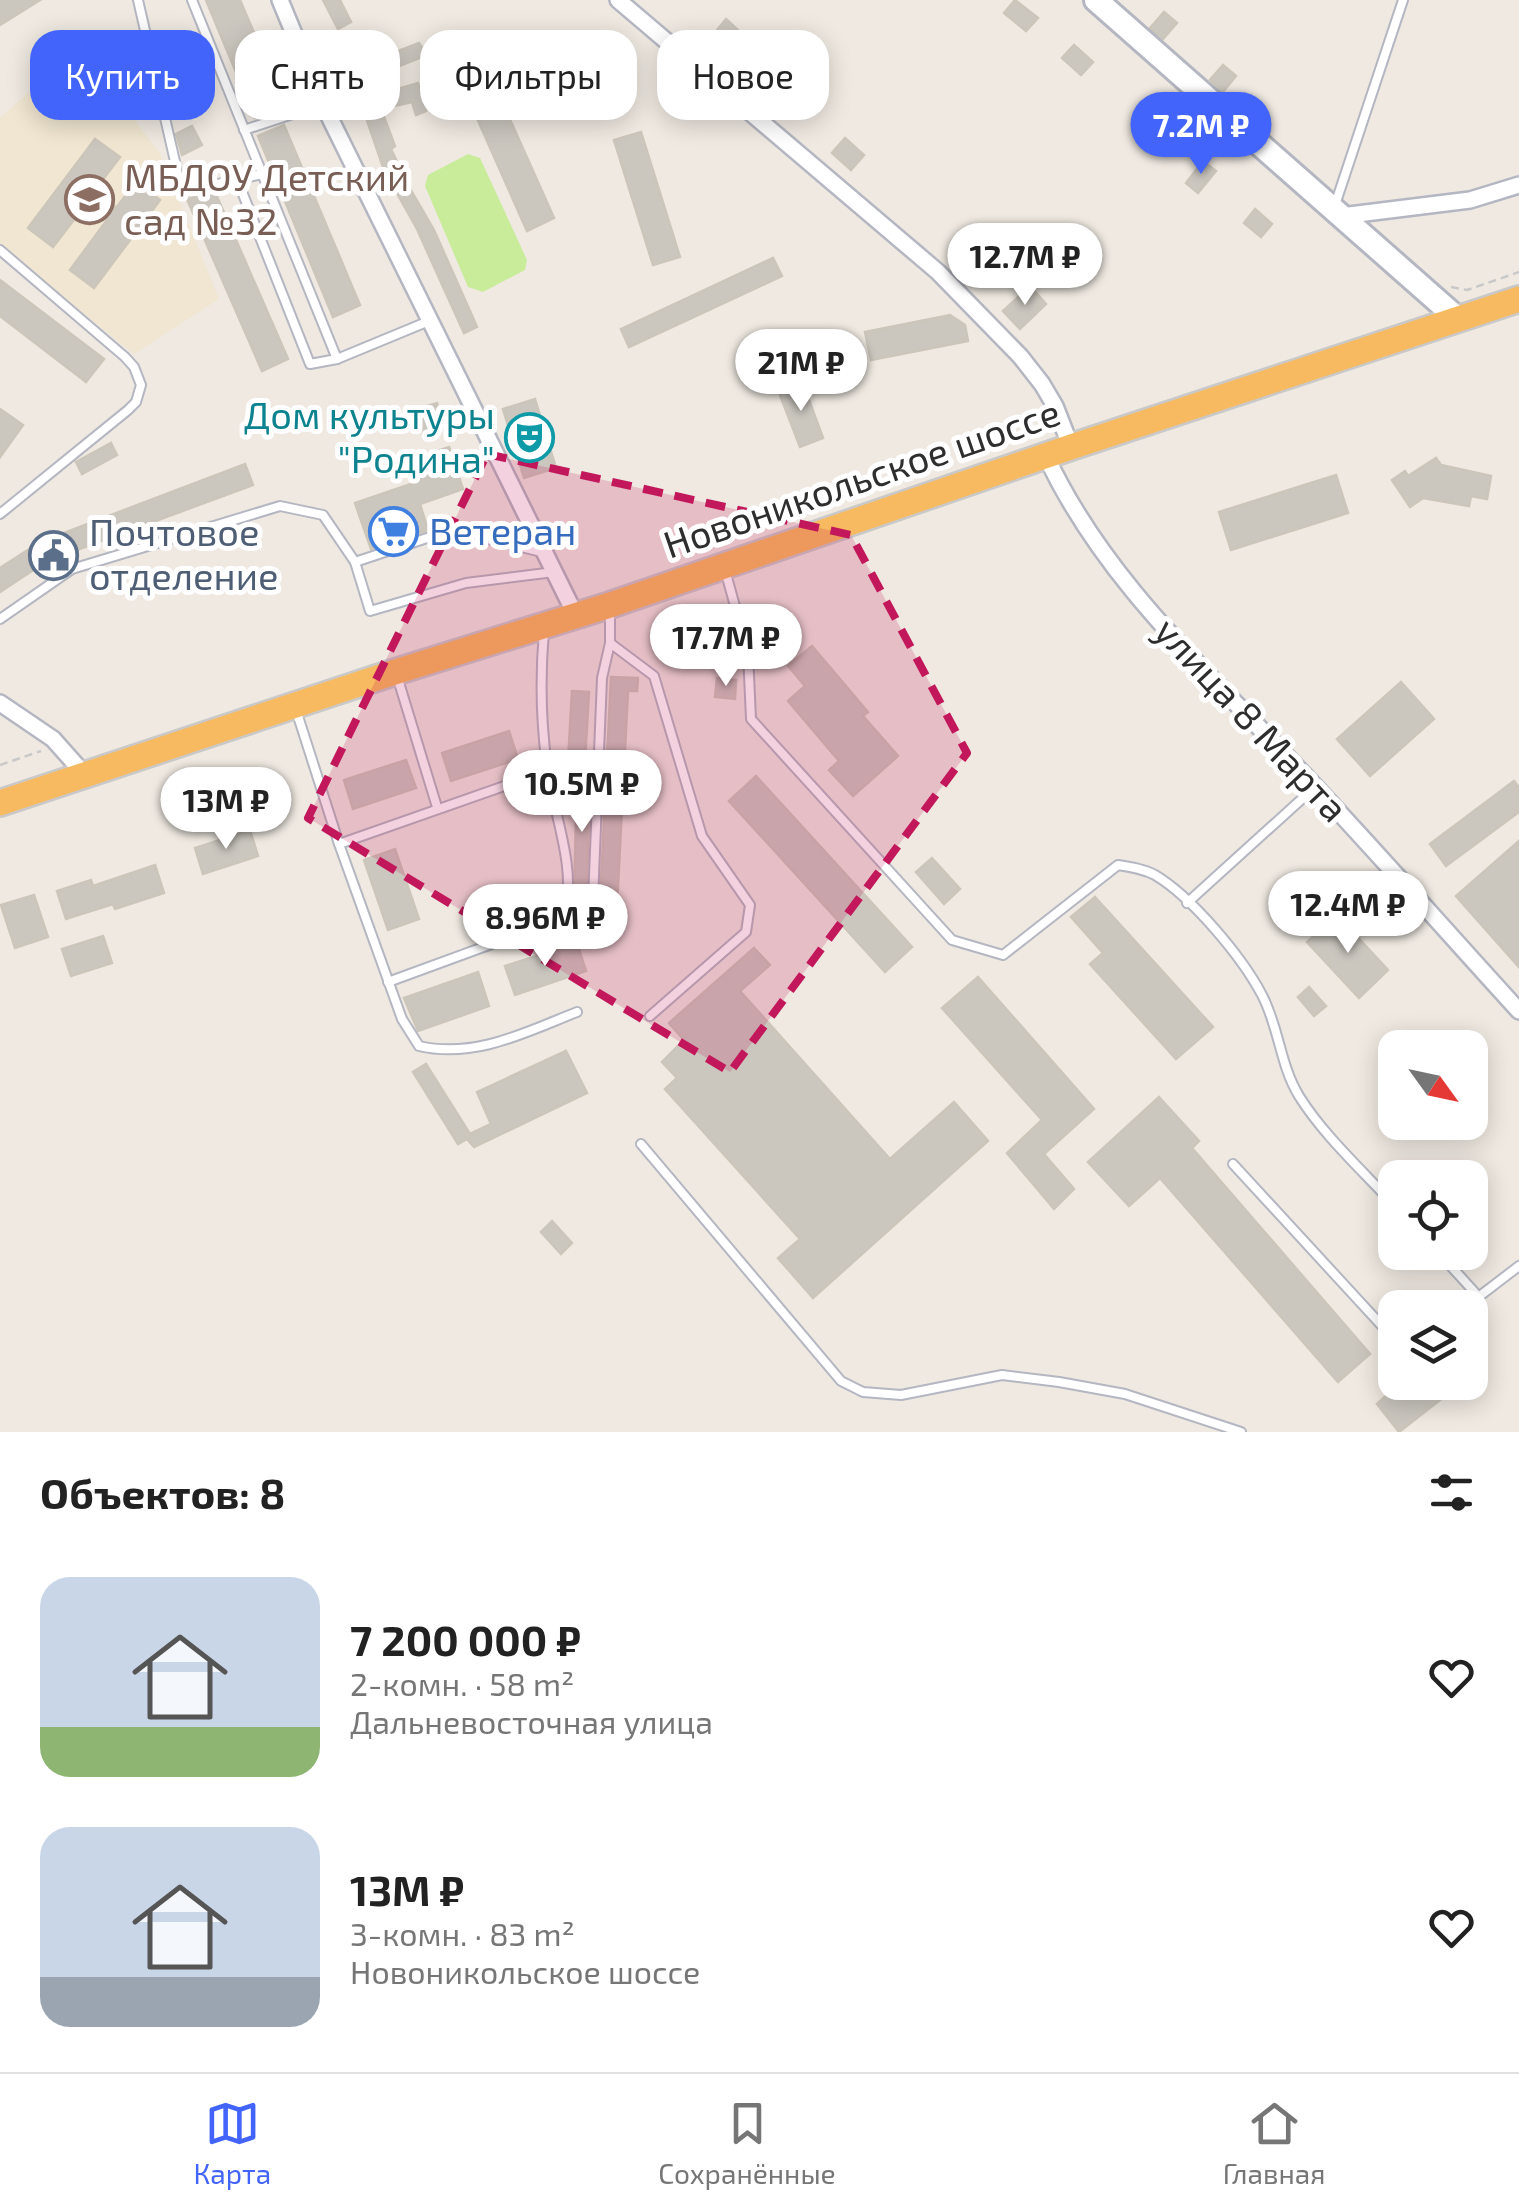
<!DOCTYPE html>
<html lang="ru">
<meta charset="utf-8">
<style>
:root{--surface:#fff;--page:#f6f6f6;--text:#222;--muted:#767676;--line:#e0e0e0;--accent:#4264fb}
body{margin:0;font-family:"Exo 2",sans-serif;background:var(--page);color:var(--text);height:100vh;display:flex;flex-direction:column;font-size:38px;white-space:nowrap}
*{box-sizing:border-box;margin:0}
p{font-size:32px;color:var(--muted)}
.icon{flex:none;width:55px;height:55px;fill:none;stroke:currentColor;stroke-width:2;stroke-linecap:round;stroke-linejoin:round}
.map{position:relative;height:1432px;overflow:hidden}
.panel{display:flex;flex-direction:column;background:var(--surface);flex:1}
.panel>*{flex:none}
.top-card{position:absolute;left:30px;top:30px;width:1000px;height:90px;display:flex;gap:20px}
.needle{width:65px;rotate:123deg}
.fabs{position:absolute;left:1378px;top:1030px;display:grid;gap:20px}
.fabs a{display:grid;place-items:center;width:110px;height:110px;border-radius:20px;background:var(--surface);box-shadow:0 5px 25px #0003;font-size:50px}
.price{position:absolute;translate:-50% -85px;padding:0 22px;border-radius:35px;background:#fff;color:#222;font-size:32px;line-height:65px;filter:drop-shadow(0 2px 5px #0008)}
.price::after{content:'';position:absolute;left:50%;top:60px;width:30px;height:22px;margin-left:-15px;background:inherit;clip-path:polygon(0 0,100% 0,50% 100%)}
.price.selected{background:var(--accent);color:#fff}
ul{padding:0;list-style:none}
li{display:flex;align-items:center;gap:30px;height:250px;padding:0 40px}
li span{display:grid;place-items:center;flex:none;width:280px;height:200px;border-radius:30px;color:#555}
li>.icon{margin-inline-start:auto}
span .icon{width:120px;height:120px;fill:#fffc;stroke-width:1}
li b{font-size:42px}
h2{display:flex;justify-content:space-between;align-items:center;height:120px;padding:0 40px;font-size:42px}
.chip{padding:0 35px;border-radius:30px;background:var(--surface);box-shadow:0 5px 25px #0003;font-size:35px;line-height:90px}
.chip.selected{background:var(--accent);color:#fff}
.dock{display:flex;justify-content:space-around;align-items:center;height:140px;border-top:2px solid var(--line);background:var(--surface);font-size:28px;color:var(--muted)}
.dock a{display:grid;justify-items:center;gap:5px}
.dock .selected{color:var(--accent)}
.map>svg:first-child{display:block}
.education{fill:#f0e6d1}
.pitch{fill:#c9ec9a}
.building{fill:#cbc7bf;stroke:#cbc5ba;stroke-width:2.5}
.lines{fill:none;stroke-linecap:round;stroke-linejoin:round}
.service-casing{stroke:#b4b7c1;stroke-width:12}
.minor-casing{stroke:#b4b7c1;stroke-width:20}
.secondary-casing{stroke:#b4b7c1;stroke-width:28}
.trunk-casing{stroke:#c9c9c9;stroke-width:30}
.path{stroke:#c9c9c9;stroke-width:2.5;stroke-dasharray:8 5;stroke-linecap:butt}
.service{stroke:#fff;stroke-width:8}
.minor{stroke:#fff;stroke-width:15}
.secondary{stroke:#fff;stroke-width:22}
.trunk{stroke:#f8ba60;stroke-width:25}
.marked{fill:#c2185b;fill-opacity:0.2;stroke:#c2185b;stroke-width:8;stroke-dasharray:20 12;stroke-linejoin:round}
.labels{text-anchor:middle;stroke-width:10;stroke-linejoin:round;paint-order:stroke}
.education-label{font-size:38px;fill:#785e54;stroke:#fff;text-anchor:start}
.culture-label{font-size:38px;fill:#0d838f;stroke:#fff;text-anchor:end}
.street-label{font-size:38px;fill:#2e2e2e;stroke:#fff}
.shop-label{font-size:38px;fill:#366cbe;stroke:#fff;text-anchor:start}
.service-label{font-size:38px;fill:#4e5e75;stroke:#fff;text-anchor:start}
</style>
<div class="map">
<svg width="1519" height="1432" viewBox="0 0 1519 1432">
<rect width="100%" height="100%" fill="#efe9e1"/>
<polygon class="education" points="80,47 160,154 219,299 134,354 0,247 0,118"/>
<polygon class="pitch" points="468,154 480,158 527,260 525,270 483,292 468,287 425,186 428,175"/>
<g class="building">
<polygon points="0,0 40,0 0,25"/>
<polygon points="206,0 240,0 284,103 277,106 278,111 255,118"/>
<polygon points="323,0 340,0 351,22 338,29"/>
<polygon points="1015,0 1038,18 1026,31 1004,13"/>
<polygon points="1164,12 1177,23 1163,39 1150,28"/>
<polygon points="726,19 738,30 725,45 713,35"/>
<polygon points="470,32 477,44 431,72 423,60"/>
<polygon points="419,43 427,55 367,79 356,50 368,44 375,60"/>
<polygon points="1074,45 1093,62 1081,75 1062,58"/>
<polygon points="783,60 811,82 794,104 765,83"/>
<polygon points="1223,65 1236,76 1223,92 1210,80"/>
<polygon points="418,83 426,111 416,115 412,102 381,109 395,146 391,149 409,187 434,230 477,327 464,333 417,229 384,170 360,100"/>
<polygon points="499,95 554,218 527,231 472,107"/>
<polygon points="284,125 360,305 333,317 258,136"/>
<polygon points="192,126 202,145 182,155 176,134"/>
<polygon points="641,132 680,257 653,265 614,140"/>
<polygon points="845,138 864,155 851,170 832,153"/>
<polygon points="95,139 120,157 94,191 116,208 136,182 160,200 94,288 70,270 107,220 86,204 53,247 28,228"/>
<polygon points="1203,161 1216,171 1198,193 1186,183"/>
<polygon points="215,192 288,359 262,371 187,199"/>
<polygon points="1255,209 1272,224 1261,237 1244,223"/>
<polygon points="984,247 1000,266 979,284 962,265"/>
<polygon points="773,258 782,276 629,347 621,329"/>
<polygon points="0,280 104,359 86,382 0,316"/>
<polygon points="1030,286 1046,304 1020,329 1003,311"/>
<polygon points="950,315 965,325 968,341 871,360 865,332"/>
<polygon points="802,381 823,438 800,447 778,390"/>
<polygon points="535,399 556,468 524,478 503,409"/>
<polygon points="437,403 444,427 424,433 417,409"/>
<polygon points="0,409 23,425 0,457"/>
<polygon points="111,443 117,455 82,474 76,462"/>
<polygon points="449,447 463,489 420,504 428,530 371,549 355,503 414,483 407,461"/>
<polygon points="1436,458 1441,465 1491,476 1487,499 1471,496 1469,506 1423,498 1410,507 1392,480 1405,471 1408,476"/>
<polygon points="245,464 253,485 47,561 0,592 0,568 40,542"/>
<polygon points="1336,475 1348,513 1231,550 1219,512"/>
<polygon points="812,646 868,712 863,716 898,756 853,796 829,770 839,761 788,701 805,686 788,666"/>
<polygon points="611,677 638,678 637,691 628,691 617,906 601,905 600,902"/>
<polygon points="717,678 736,680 735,699 715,697"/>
<polygon points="1401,682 1434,719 1370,776 1337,739"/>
<polygon points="572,691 589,692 585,762 568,762"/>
<polygon points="509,731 518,759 451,781 442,753"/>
<polygon points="406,760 416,788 353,809 344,780"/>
<polygon points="577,772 591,772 586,901 574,901"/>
<polygon points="756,776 912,947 885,972 729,801"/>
<polygon points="1514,781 1519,788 1519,812 1446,866 1430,844"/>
<polygon points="250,830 258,856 203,874 195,848"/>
<polygon points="1519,841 1519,967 1456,896"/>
<polygon points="395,849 419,919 388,930 364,860"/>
<polygon points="932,858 960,889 944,904 916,872"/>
<polygon points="155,865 164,893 115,909 113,904 66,919 57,891 91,880 93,886"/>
<polygon points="34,895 48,937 15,948 1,905"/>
<polygon points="1095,897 1213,1027 1176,1059 1090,964 1103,953 1071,917"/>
<polygon points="1337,915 1388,970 1359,998 1307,942"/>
<polygon points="103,936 112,963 71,976 62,949"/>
<polygon points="577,943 586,971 515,995 505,966"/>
<polygon points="754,948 770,965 740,991 890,1159 954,1102 988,1141 813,1298 778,1258 800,1239 665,1089 677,1078 662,1062 684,1040 669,1023"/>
<polygon points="478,972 489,1006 418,1031 404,998"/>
<polygon points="978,977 1094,1109 1044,1154 1074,1189 1054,1209 1007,1153 1042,1120 942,1008"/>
<polygon points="1309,987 1326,1006 1314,1016 1298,997"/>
<polygon points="566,1051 587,1093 474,1147 467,1139 458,1144 413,1072 426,1064 470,1134 491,1124 477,1092"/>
<polygon points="1159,1097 1199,1141 1192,1148 1370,1354 1338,1382 1160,1178 1129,1206 1088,1162"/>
<polygon points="552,1221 572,1243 561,1254 541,1232"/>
<polygon points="1401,1382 1441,1382 1449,1393 1399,1432 1377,1404"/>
</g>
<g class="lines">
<defs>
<g id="service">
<polyline points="138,0 182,192 262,174"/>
<polyline points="192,0 337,359 429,321"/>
<polyline points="244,130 323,104"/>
<polyline points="237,179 310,364 337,359"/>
<polyline points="1335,205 1403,0"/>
<polyline points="0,250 125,357 134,367 141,385 136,402 128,410 0,514"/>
<polyline points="355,562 370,611 466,583 554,572"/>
<path d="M 725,570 L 748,653 L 751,719 L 952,940 L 1003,955 L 1118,865 C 1131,867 1144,869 1155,875 C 1192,897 1242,957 1262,995 C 1279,1027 1280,1065 1299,1096 C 1324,1136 1363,1171 1395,1206"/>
<polyline points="610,610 610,643 654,676 702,836 750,905 746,932 650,1016"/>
<polyline points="0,619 72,569 280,506 323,515 355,562 451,530 542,552"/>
<polyline points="397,676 437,807"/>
<path d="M 296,710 L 339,844 L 402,1019 L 419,1046 C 475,1059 526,1032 577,1012"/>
<polyline points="339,844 547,771"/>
<polyline points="593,900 602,678 610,643"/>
<polyline points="1187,903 1315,787"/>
<path d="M 388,982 L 560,919 L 565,913 C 576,868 555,817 548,773 C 541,727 540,677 544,631"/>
<polyline points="641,1144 841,1381 863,1392 901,1395 1002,1375 1059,1382 1125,1394 1241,1432"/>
<polyline points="1233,1164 1395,1340"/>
<polyline points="1438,1252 1478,1296"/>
<polyline points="1464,1308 1519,1266"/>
</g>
<g id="minor">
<polyline points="280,0 323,104 576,616"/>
<polyline points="618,0 938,272 1020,356 1042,384 1055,406 1071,447"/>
<polyline points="1341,216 1470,200 1519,185"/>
<path d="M 1046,456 C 1103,578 1202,666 1293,763 C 1370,844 1444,929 1519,1011"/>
<polyline points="0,703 53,739 85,775"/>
</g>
<polyline id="secondary" points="1096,0 1458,319"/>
<polyline id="trunk" points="0,803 395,672 610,605 1071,447 1519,299"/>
</defs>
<use href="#service" class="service-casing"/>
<use href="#minor" class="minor-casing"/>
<use href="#secondary" class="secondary-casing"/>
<use href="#trunk" class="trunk-casing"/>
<g class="path">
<polyline points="1451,287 1467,290 1519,272"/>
<polyline points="0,765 41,751"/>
</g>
<use href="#service" class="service"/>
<use href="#minor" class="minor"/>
<use href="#secondary" class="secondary"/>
<use href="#trunk" class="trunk"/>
</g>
<path class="marked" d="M 487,454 L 851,535 L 967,753 L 730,1072 L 308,818 Z"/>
<defs>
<symbol id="school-ring" viewBox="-11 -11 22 22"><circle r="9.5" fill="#fff" stroke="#8d6e63" stroke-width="1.5"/><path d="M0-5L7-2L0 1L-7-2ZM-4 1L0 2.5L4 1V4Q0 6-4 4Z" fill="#8d6e63"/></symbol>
<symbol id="theatre-ring" viewBox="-11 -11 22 22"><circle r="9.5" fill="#fff" stroke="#0f9aa8" stroke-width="1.5"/><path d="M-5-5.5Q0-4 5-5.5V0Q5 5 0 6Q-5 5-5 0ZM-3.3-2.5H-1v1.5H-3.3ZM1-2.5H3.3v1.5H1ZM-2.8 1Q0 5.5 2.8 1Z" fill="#0f9aa8"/></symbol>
<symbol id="supermarket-ring" viewBox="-11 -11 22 22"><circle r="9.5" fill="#fff" stroke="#3f7fe0" stroke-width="1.5"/><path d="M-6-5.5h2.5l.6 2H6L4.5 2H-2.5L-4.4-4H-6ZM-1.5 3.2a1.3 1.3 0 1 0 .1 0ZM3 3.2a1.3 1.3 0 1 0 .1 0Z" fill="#3f7fe0"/></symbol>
<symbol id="civic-ring" viewBox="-11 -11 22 22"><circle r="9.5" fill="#fff" stroke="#5c6f8a" stroke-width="1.5"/><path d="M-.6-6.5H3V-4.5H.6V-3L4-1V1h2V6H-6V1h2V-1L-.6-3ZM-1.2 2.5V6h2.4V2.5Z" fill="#5c6f8a"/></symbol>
</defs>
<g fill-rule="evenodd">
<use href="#school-ring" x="62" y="172" width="55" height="55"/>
<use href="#theatre-ring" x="502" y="410" width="55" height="55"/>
<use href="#supermarket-ring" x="366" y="504" width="55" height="55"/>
<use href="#civic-ring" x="26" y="528" width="55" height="55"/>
</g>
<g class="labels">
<g class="education-label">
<text x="124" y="191">МБДОУ Детский<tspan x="124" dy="44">сад №32</tspan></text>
</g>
<g class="culture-label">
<text x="495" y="429">Дом культуры<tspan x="495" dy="44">"Родина"</tspan></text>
</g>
<g class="street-label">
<text transform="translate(862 479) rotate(-19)" y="13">Новоникольское шоссе</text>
<text transform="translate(1251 720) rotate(47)" y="13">улица 8 Марта</text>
</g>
<g class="shop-label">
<text x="429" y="545">Ветеран</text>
</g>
<g class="service-label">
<text x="89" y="546">Почтовое<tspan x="89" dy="44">отделение</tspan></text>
</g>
</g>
</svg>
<div class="fabs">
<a><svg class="needle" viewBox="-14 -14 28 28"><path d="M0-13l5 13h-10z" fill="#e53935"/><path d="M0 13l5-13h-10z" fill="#767676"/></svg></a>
<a><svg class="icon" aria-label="locate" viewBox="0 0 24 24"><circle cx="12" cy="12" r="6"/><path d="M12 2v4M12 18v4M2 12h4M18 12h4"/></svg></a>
<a><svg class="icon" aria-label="layers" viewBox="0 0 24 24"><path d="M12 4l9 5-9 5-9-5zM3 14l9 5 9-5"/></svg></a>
</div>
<b class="price selected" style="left:1201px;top:177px">7.2M ₽</b>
<b class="price" style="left:1025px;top:308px">12.7M ₽</b>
<b class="price" style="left:801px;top:414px">21M ₽</b>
<b class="price" style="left:726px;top:689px">17.7M ₽</b>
<b class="price" style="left:582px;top:835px">10.5M ₽</b>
<b class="price" style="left:226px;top:852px">13M ₽</b>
<b class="price" style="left:1348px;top:956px">12.4M ₽</b>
<b class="price" style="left:545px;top:969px">8.96M ₽</b>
<div class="top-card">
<a class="chip selected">Купить</a>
<a class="chip">Снять</a>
<a class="chip">Фильтры</a>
<a class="chip">Новое</a>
</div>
</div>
<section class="panel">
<h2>Объектов: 8<svg class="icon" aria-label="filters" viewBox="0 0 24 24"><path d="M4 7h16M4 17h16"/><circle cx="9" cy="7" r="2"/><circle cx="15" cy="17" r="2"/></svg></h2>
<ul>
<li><span style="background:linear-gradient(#c9d6e8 75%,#8fb573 0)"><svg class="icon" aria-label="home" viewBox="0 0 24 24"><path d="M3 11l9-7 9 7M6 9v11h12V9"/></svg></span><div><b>7 200 000 ₽</b><p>2-комн. · 58 m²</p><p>Дальневосточная улица</p></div><svg class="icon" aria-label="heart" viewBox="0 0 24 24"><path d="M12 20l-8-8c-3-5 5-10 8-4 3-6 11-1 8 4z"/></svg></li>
<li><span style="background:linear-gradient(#c9d6e8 75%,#9aa5b1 0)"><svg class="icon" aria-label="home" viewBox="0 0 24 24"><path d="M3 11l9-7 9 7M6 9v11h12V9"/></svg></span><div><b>13M ₽</b><p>3-комн. · 83 m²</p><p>Новоникольское шоссе</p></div><svg class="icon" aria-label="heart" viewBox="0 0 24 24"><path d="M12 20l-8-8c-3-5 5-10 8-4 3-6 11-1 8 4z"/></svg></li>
</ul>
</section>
<nav class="dock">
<a class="selected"><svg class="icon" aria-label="map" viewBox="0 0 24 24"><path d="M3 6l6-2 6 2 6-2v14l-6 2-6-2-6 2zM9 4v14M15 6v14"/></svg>Карта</a>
<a><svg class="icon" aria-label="saved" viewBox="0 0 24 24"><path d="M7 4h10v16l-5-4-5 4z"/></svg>Сохранённые</a>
<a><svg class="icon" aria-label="home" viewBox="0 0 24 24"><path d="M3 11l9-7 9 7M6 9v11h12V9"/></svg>Главная</a>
</nav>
